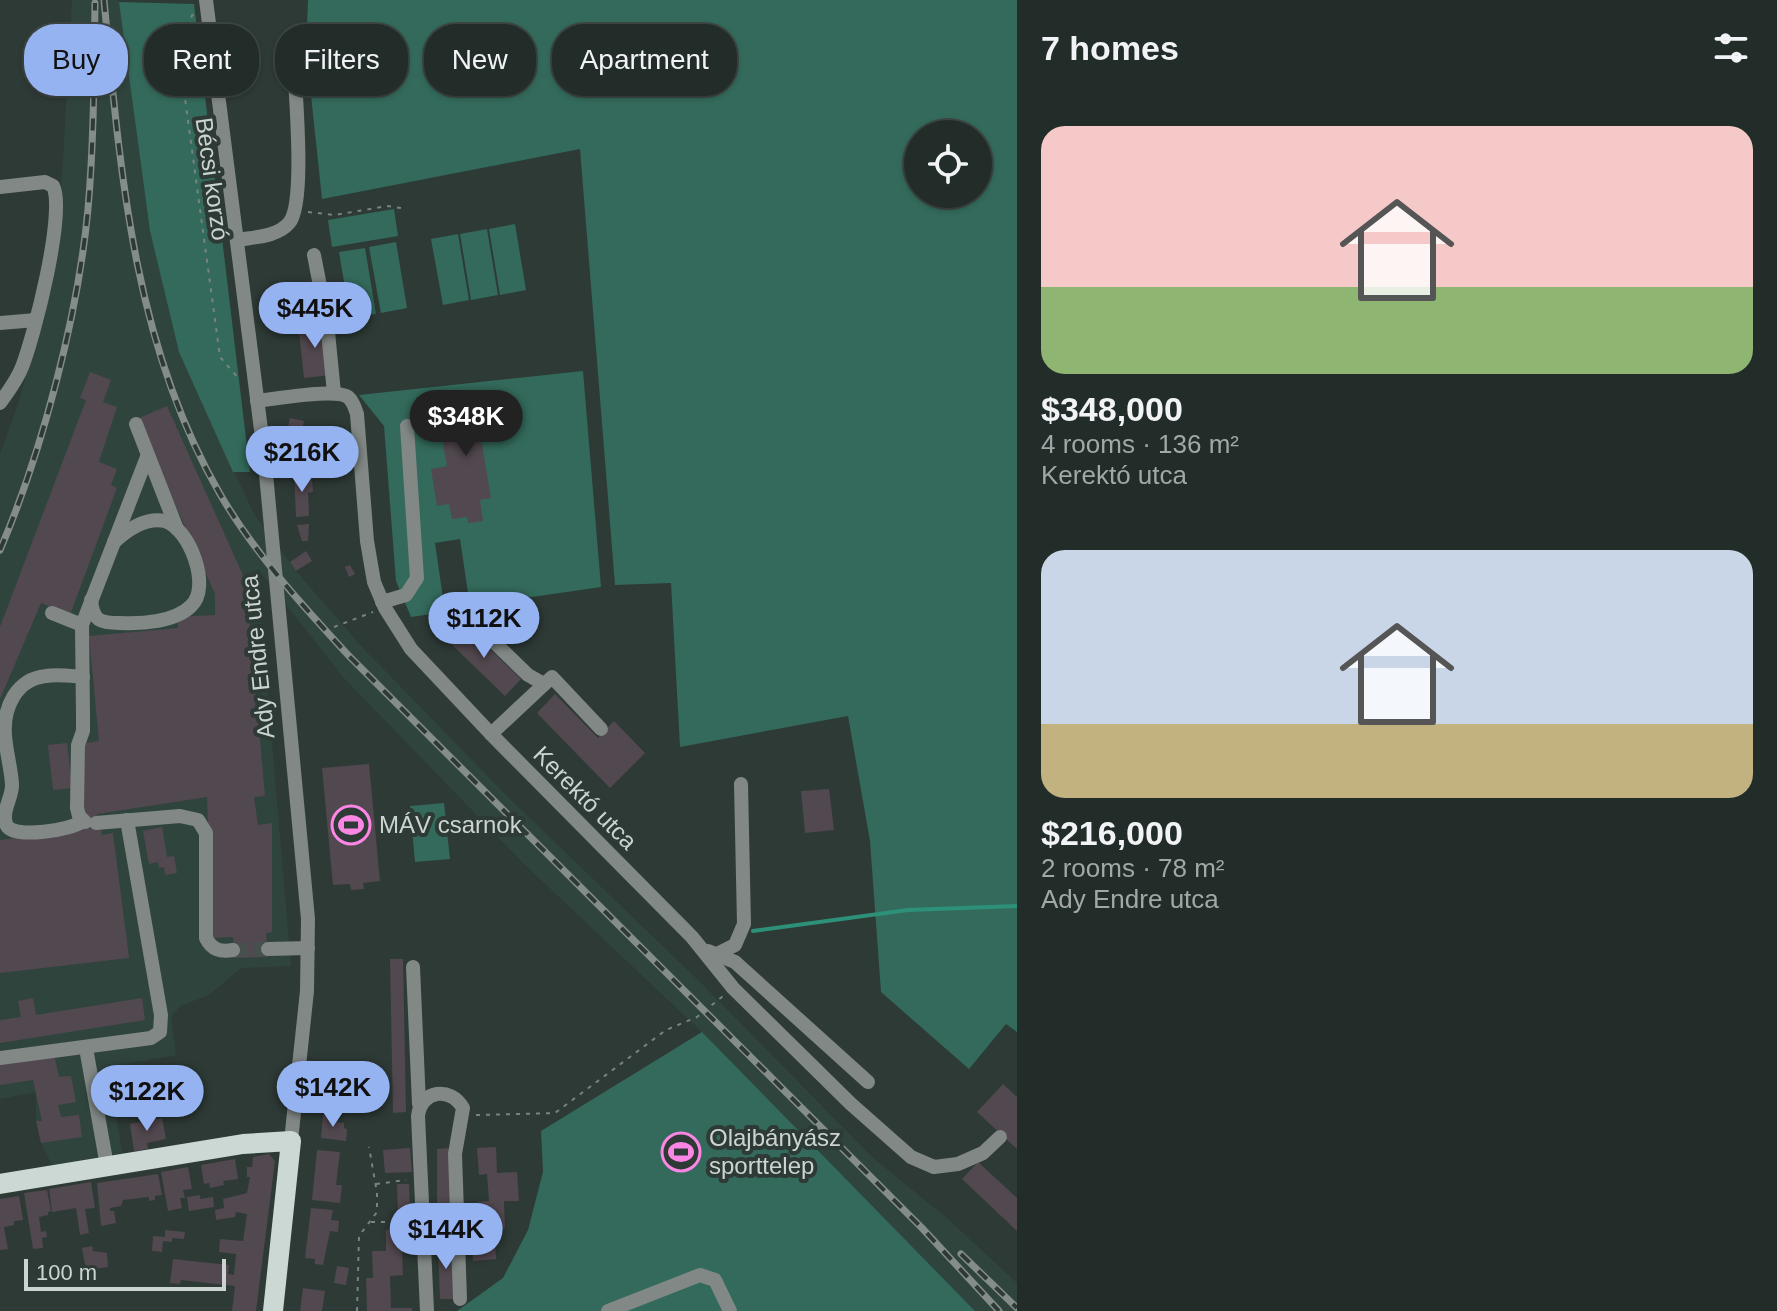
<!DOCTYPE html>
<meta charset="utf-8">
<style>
:root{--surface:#222c28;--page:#2e3834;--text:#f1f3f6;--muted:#a2a7a8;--line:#3f4845;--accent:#95b2f1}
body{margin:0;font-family:Helvetica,sans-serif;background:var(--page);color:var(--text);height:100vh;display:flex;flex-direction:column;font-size:30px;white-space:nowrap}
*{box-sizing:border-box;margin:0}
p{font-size:26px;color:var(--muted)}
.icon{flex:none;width:44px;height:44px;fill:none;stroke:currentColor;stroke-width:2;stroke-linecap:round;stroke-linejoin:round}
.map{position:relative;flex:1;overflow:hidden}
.sheet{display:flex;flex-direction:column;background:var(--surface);width:760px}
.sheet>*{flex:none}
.banner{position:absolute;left:24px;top:24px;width:760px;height:72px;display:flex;gap:16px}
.fabs{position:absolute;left:904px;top:120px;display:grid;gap:16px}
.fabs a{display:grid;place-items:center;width:88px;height:88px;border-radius:50%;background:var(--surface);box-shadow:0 2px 6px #0004,0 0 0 2px var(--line);font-size:40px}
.scale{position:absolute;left:24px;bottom:20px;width:202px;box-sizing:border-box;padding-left:8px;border:4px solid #ccd4d1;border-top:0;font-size:22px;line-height:28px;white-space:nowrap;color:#ccd4d1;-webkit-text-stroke:6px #2e3a36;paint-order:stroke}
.price{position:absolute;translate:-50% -68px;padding:0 18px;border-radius:28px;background:var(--accent);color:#111;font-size:26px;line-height:52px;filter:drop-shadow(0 2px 4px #0008)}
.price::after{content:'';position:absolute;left:50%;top:48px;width:24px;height:18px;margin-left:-12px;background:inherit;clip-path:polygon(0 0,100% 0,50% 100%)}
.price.active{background:#222;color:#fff}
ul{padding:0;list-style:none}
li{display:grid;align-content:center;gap:16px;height:424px;padding:0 24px}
li span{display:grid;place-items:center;height:248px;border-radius:24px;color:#555}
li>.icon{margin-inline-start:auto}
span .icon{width:144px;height:144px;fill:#fffc;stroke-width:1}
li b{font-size:34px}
h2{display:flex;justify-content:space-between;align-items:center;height:96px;padding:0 24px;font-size:34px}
.chip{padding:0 28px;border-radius:32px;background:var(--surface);box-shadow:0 2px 6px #0004,0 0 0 2px var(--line);font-size:28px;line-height:72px}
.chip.active{background:var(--accent);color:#111}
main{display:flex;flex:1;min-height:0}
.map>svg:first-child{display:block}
.built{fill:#30443e}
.green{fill:#336a5b;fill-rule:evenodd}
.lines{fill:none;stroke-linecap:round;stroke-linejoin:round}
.stream{stroke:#2d9078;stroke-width:4}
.building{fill:#52484f}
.minor-tunnel{stroke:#46514d;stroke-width:14;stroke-dasharray:14 7;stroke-linecap:butt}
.path{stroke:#798380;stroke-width:2;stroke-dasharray:4 6;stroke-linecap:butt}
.minor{stroke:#818886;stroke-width:14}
.major{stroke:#cbd8d4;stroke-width:20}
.rail-casing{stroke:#848d8a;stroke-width:7}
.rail{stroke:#2e3a36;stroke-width:4;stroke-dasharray:12;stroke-linecap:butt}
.labels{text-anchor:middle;stroke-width:8;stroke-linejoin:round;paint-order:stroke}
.street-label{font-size:24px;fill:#ccd4d1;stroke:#2e3a36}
.poi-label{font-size:24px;fill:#ccd4d1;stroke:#2e3a36;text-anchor:start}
</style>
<main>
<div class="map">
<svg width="1017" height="1311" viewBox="0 0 1017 1311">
<rect width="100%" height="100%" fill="#2e3a36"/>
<polygon class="built" points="72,0 119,0 150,231 179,352 254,514 296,571 362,647 508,797 703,985 873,1158 947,1218 1017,1283 1017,1311 975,1311 702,1032 523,863 344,678 257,568 291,966 241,968 209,995 180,1006 171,1017 176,1055 108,1067 122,1153 52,1165 41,1143 36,1121 36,1092 0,1099 0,454 18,404 41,321 60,212"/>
<g class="green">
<path d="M 308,0 L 1017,0 L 1017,1032 L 1006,1024 L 969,1069 L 881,992 L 870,841 L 848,716 L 680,747 L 671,583 L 615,585 L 580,149 L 322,199 L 306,48 ZM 918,134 L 978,134 L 978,194 L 918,194 Z"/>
<polygon points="119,2 194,4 250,472 233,472 179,352 150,231"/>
<polygon points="394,209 398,236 332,247 328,220"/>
<polygon points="515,224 526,290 500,295 489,229"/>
<polygon points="487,229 498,295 471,300 460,234"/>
<polygon points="458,234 469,300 443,305 431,239"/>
<polygon points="396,242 407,308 381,313 369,247"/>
<polygon points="365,248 376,314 350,318 339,252"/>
<polygon points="583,371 601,587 470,606 460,539 435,543 445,612 411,617 396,581 384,426 359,395"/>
<polygon points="444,803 450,859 415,862 410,806"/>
<polygon points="702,1032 975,1311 457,1311 503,1278 528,1230 543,1172 541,1131"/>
</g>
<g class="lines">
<polyline class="stream" points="753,931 908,910 1017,906"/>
</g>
<g class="building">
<polygon points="328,34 331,35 332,44 341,42 345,69 338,71 339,76 315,79 314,73 305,74 302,49 312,48 311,39 314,35"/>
<polygon points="324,318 331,375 304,378 299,331 309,330 308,319"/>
<polygon points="90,372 111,380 103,402 117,407 99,462 117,469 111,485 117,488 70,615 41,603 0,699 0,627 86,400 80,398"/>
<polygon points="503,396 507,422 479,426 491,498 480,500 483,521 468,523 467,517 452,519 449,504 437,506 431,469 447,466 440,427 436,428 435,423 456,419 453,405"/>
<polygon points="167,406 246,582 265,796 254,797 258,825 272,823 272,932 266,933 268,957 234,958 233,937 212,938 207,797 97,814 95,830 101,829 102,835 113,833 129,958 0,973 0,840 82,830 85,822 80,744 99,741 89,636 178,628 177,617 215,615 215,594 137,419"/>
<polygon points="290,418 304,421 302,431 314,434 313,440 322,442 320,455 284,447"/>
<polygon points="342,433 344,454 333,454 333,442 337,442 336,434"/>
<polygon points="322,455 323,463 313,463 313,456"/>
<polygon points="307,473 308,479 312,479 313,492 308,493 309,516 296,517 294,474"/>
<polygon points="309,524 308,541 302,541 297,525"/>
<polygon points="306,551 312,561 296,571 290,562"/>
<polygon points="350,565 355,574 349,577 345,567"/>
<polygon points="463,623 521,679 505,696 447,640"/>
<polygon points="555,694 598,738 614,721 645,753 610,788 537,713"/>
<polygon points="67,743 72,788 53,790 48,745"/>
<polygon points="369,764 380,881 363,883 364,889 351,890 350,884 333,885 322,768"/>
<polygon points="829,789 834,830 805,833 801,791"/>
<polygon points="162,827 167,857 174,856 177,873 165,875 164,867 159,868 158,862 149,864 143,831"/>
<polygon points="390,959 403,959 406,1112 393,1113"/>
<polygon points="33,998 36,1015 142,998 145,1020 0,1043 0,1020 21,1017 18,1001"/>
<polygon points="54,1054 59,1077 71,1076 76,1102 58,1105 61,1117 79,1115 82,1137 41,1143 36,1121 42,1121 33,1080 0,1085 0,1061"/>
<polygon points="1003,1084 1017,1097 1017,1149 977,1112"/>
<polygon points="323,1115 338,1117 337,1122 344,1123 344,1128 347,1129 346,1141 321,1138"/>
<polygon points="162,1118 166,1139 147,1143 148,1149 134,1151 130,1124"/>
<polygon points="496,1147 497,1173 517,1172 519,1201 504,1201 505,1228 494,1229 496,1259 473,1261 471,1230 479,1229 478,1202 489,1201 487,1174 479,1175 477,1148"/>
<polygon points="410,1148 412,1172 385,1173 383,1150"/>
<polygon points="450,1148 452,1215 437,1216 437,1149"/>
<polygon points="317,1150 340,1152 336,1185 342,1185 340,1203 312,1200"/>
<polygon points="269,1154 275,1161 256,1311 232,1311 235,1286 181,1280 180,1284 170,1283 173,1259 229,1265 228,1274 234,1275 236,1254 219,1252 220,1239 243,1241 247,1214 236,1212 235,1217 216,1220 215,1210 224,1208 223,1199 247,1193 250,1177 247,1177 247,1167 252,1167 253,1157"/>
<polygon points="235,1159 238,1179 223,1181 224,1185 210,1188 209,1183 204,1184 201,1165"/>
<polygon points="978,1162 1017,1198 1017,1231 962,1179"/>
<polygon points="188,1167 192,1189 183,1190 185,1198 180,1198 182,1208 168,1211 161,1172"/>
<polygon points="158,1174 162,1195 155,1196 155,1200 149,1201 149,1197 123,1200 121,1206 110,1208 110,1211 114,1211 116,1223 101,1226 97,1183"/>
<polygon points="91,1182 95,1208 85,1209 89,1233 80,1235 76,1208 52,1212 49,1189"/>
<polygon points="397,1184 409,1184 410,1215 398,1215"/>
<polygon points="47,1190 51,1211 48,1212 48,1215 39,1217 41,1232 46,1231 47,1237 42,1238 43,1248 33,1249 24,1193"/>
<polygon points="200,1195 200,1199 213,1197 214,1207 189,1211 187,1197"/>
<polygon points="19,1196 23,1220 14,1221 14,1225 4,1227 8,1249 0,1250 0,1199"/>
<polygon points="311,1208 333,1210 331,1220 339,1221 338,1232 330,1231 323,1265 315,1264 315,1259 305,1258"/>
<polygon points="414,1229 414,1250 402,1251 403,1275 390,1276 391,1308 412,1308 412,1311 367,1311 366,1278 373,1278 372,1251 386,1251 386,1230"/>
<polygon points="165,1230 185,1232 184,1239 172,1238 172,1242 163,1241 162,1252 152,1251 153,1236 165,1237"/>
<polygon points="452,1243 453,1299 440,1299 438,1244"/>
<polygon points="92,1246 93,1251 107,1253 108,1267 86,1270 82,1248"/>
<polygon points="337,1266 349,1268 346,1285 334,1283"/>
<polygon points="303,1288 325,1291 322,1311 300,1311"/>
</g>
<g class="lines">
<polyline class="minor-tunnel" points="233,950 268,949"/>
<g class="path">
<polyline points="193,14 179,40 181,69 220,357 239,379"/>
<polyline points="308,212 335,215 387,206 401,208"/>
<polyline points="334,627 373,612"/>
<polyline points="476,1115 555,1113 666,1030 697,1017 723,996"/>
<polyline points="376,1184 406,1180"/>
<polyline points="371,1222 408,1222"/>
<polyline points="357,1311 359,1236 377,1212 377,1193 369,1147"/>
</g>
<g class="minor">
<polyline points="206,0 264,453 308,919 307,991 291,1141"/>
<path d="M 0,187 L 45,182 L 53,186 C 66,212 34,337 22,367 C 17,380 8,392 0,403"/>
<path d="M 237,240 C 254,237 277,237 289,223 C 306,204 295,91 294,61"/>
<polyline points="314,255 327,322 334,393"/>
<polyline points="0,323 36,320"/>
<path d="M 257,401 C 276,399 334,388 348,397 C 353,401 355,408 357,414 L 367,541 L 374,582 L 385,608 L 411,649 L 491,734 L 692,937 L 733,988 L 851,1104 L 911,1157 L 934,1167 L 958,1164 L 983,1153 L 1000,1137"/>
<polyline points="136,424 177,529"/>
<path d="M 91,600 C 93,621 100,623 120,623 C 142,624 175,622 191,606 C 212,587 189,528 165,521 C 146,517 127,530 114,542"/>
<polyline points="382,602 406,595 417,578 407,426"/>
<polyline points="52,613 82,625"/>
<polyline points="472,621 528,675 544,684"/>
<path d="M 83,677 C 71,676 58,674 46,676 C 16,679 3,708 5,735 C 6,751 11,768 12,784 C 13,797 0,813 7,826 C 15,839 72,830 83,821"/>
<polyline points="491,734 552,677 601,729"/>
<polyline points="85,822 79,816 77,808 78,745 83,731 83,715 82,625 147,457"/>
<path d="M 96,823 L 180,816 L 198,820 L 206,833 L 206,938 C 212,950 220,952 233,950"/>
<polyline points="268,949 308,948"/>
<polyline points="708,951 735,962 868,1082"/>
<polyline points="717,954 735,945 744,924 741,784"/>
<polyline points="413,967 419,1104"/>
<polyline points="86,1048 107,1166"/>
<polyline points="0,1058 151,1038 160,1032 161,1015 127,820"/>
<path d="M 427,1311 L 418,1116 C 421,1090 450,1086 463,1108 L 455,1154 L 460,1299"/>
<polyline points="608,1311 700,1275 715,1280 730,1311"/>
</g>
<polyline class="major" points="0,1184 243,1144 291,1141 273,1311"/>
<defs>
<g id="rail">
<path d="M 104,0 C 120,169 133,344 220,494 C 254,553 304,607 349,656 L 922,1228 L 999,1311"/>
<path d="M 0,550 C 42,452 78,316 88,209 C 94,141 94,72 95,3"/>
<polyline points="961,1254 1017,1308"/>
</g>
</defs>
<use href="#rail" class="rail-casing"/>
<use href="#rail" class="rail"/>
</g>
<defs>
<symbol id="stadium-ring" viewBox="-11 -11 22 22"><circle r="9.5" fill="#2e3a36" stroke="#fc86e3" stroke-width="1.5"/><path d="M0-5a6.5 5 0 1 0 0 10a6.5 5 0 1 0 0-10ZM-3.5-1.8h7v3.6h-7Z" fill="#fc86e3"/></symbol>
</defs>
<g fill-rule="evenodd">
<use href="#stadium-ring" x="329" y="803" width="44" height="44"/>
<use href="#stadium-ring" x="659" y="1130" width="44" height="44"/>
</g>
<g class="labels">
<g class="street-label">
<text transform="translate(212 179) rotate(82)" y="8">Bécsi korzó</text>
<text transform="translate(258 657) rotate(-96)" y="8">Ady Endre utca</text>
<text transform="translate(585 798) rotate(45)" y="8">Kerektó utca</text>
</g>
<g class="poi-label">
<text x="379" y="833">MÁV csarnok</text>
<text x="709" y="1146">Olajbányász<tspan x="709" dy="28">sporttelep</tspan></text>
</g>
</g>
</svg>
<div class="fabs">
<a><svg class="icon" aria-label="locate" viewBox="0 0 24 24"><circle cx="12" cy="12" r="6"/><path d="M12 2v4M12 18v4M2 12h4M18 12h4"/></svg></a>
</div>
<div class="scale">100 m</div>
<b class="price" style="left:315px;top:350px">$445K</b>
<b class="price active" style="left:466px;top:458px">$348K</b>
<b class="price" style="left:302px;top:494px">$216K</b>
<b class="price" style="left:484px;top:660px">$112K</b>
<b class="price" style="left:333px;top:1129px">$142K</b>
<b class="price" style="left:147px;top:1133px">$122K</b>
<b class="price" style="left:446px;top:1271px">$144K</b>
<div class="banner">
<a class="chip active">Buy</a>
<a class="chip">Rent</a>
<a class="chip">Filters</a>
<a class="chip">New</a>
<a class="chip">Apartment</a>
</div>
</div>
<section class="sheet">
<h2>7 homes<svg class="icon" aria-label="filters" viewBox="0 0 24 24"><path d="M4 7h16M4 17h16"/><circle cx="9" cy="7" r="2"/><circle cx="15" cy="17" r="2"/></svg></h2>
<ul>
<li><span style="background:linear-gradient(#f6c9c9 65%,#8fb573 0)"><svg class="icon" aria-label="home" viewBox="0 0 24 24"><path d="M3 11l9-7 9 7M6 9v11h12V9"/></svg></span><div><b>$348,000</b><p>4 rooms · 136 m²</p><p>Kerektó utca</p></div></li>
<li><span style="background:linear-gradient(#c9d6e8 70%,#c2b280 0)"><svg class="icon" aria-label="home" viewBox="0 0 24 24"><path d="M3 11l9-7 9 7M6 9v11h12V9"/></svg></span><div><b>$216,000</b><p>2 rooms · 78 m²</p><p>Ady Endre utca</p></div></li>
</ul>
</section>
</main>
